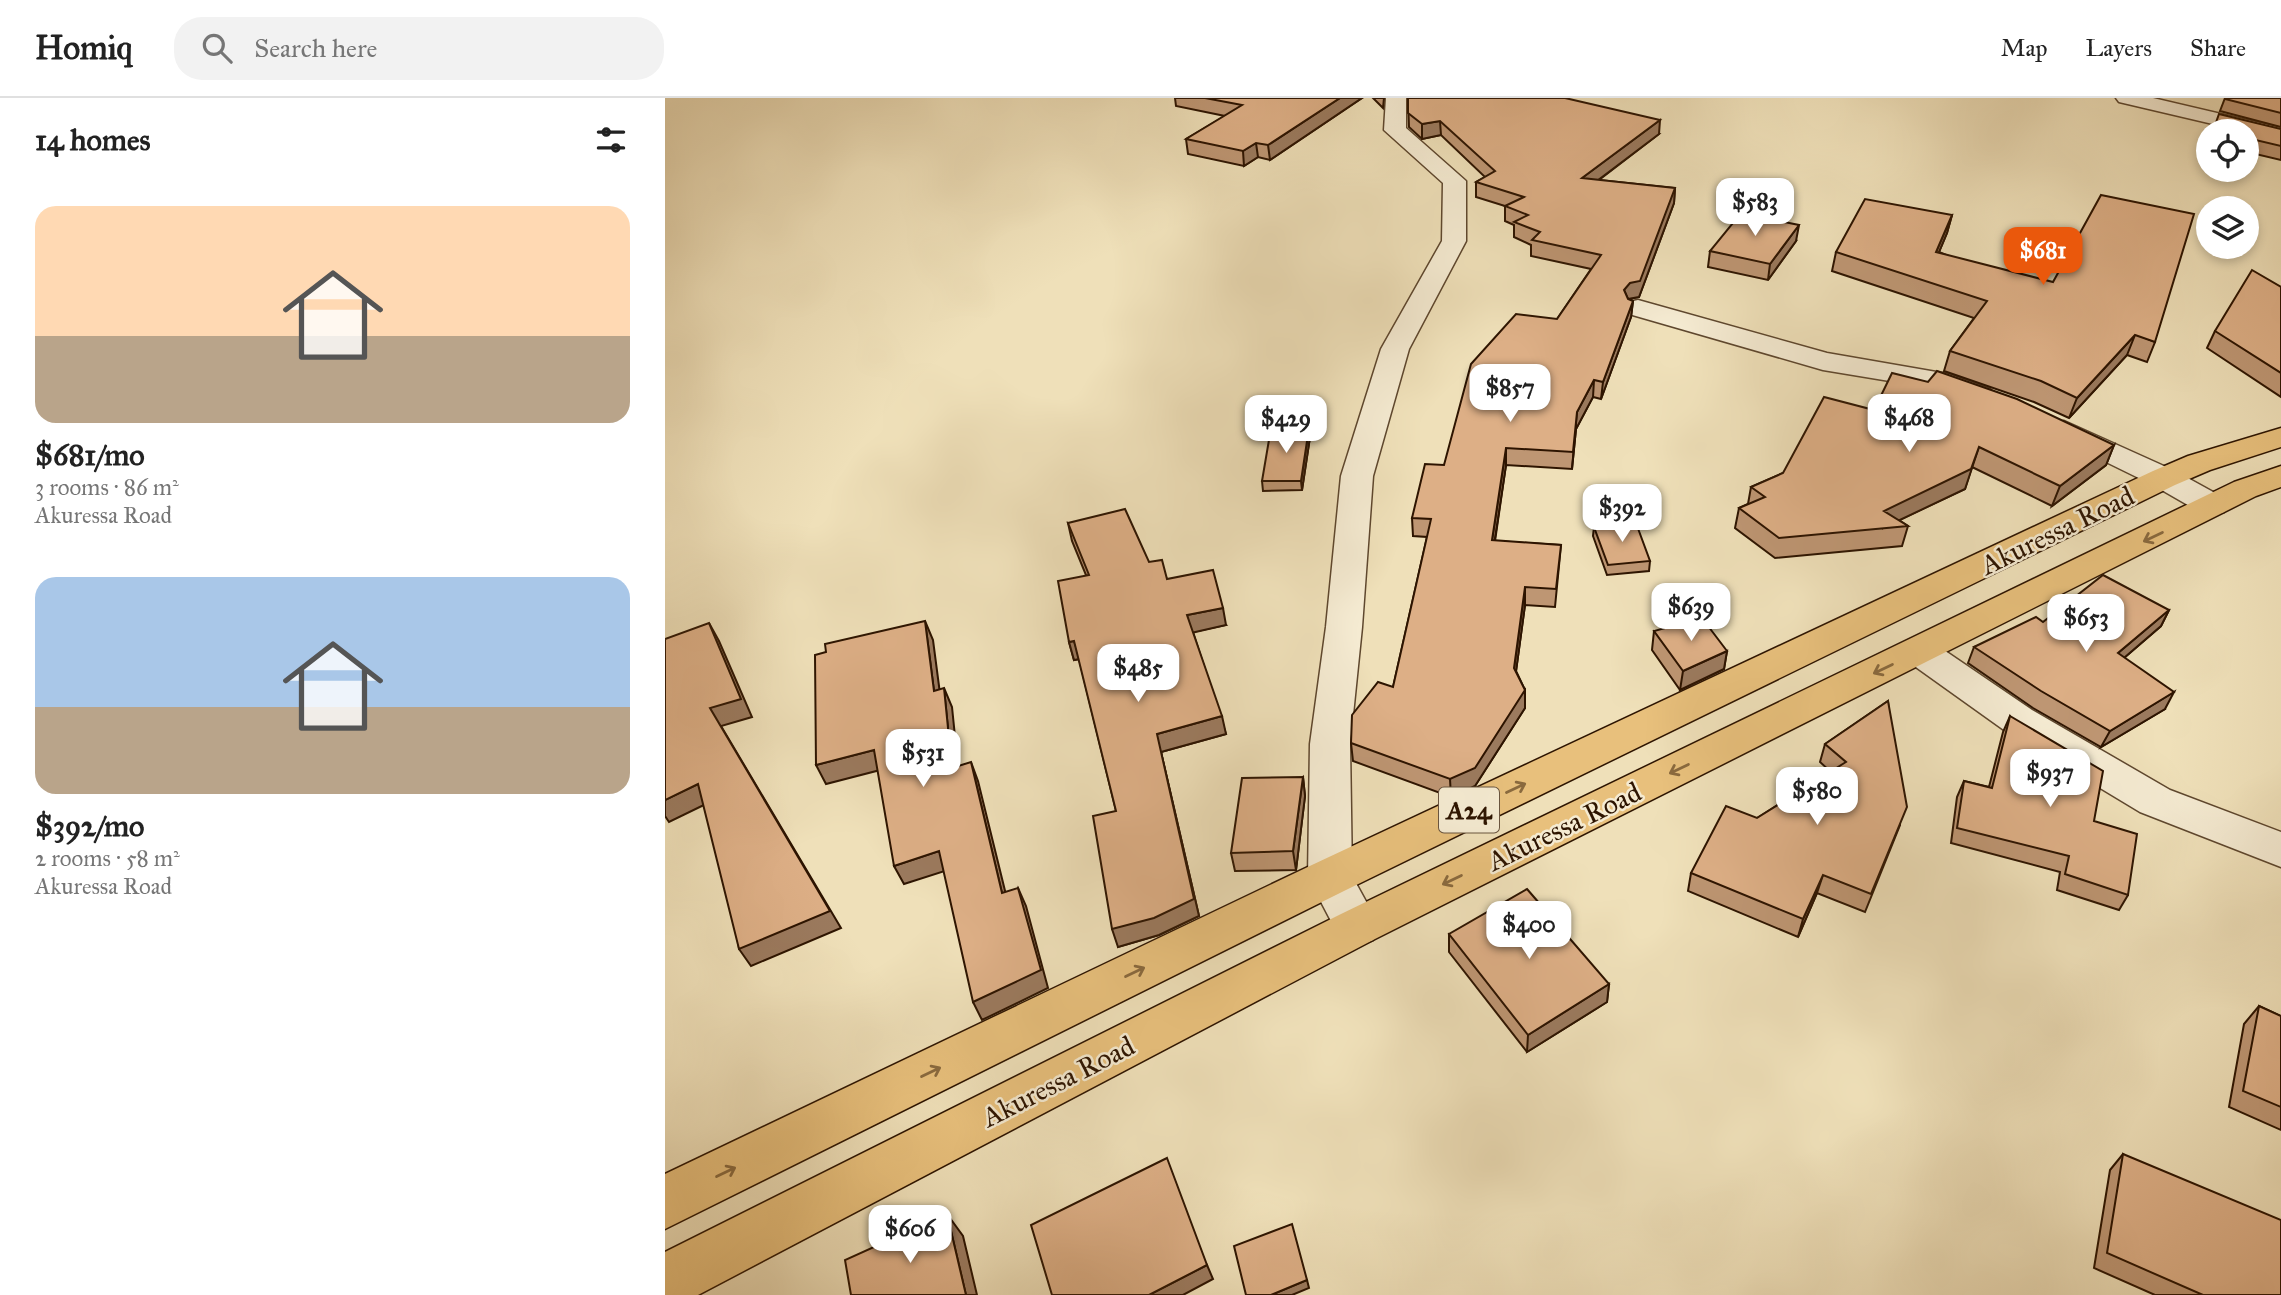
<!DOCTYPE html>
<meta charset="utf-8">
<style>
:root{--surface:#fff;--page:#f2f2f2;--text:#222;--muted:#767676;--line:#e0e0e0;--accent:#ea580c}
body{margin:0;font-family:"IM FELL Great Primer",serif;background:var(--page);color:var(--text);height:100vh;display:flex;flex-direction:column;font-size:26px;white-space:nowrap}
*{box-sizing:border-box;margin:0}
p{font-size:23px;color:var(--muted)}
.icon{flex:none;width:38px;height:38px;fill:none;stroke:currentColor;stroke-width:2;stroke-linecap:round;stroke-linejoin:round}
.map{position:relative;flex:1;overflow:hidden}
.sheet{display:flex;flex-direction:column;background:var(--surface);width:665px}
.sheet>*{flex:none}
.fabs{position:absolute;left:1531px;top:21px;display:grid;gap:14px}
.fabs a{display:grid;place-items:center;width:63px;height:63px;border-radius:50%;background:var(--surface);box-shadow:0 4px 10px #0003;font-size:35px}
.price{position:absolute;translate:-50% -60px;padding:0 16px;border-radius:14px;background:#fff;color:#222;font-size:23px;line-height:46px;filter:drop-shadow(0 2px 4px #0008)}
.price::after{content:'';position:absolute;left:50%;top:42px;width:21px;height:16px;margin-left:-10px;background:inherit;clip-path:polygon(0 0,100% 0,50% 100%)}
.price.active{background:var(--accent);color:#fff}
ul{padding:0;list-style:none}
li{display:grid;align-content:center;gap:14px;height:371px;padding:0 35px}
li span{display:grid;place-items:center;height:217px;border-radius:21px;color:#555}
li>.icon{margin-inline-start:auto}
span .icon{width:126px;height:126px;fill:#fffc;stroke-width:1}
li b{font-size:30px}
h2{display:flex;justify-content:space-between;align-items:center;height:84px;padding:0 35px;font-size:30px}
header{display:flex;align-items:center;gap:42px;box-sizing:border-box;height:98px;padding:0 35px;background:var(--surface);border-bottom:2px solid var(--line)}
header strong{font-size:33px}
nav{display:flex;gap:38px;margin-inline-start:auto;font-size:24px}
.search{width:490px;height:63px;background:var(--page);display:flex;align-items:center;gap:18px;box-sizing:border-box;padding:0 24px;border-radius:28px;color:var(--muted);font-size:26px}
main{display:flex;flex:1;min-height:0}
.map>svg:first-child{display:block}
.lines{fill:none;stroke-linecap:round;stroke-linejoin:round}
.street-casing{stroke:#5e472e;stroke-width:3}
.highway-casing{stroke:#2d1400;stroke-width:3}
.street{fill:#f5ebd2;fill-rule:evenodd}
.highway{fill:#e8c07c;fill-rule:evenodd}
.wall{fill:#be9673;stroke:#2d1400;stroke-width:2}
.shaded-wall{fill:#9b7a5e;stroke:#2d1400;stroke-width:2}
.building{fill:#ddaf86;stroke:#2d1400;stroke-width:2}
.oneway{stroke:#8a6a3e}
.labels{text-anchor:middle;stroke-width:5;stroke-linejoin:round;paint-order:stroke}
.shield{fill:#f5ebd2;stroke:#69543f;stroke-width:2}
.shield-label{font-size:26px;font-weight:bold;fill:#2d1400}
.street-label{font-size:28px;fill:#2d1400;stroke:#f5ebd2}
</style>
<header>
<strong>Homiq</strong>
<div class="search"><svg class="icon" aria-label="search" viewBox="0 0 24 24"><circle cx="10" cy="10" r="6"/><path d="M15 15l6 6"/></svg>Search here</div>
<nav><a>Map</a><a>Layers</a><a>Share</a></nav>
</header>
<main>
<section class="sheet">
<h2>14 homes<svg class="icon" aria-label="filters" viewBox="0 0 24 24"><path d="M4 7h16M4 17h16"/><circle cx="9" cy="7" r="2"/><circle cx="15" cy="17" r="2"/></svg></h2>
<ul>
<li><span style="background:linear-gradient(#ffd9b3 60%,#b9a48a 0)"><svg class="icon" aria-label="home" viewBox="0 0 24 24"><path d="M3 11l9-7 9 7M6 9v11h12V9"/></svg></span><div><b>$681/mo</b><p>3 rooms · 86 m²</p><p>Akuressa Road</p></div></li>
<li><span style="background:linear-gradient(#a9c7e8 60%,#b9a48a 0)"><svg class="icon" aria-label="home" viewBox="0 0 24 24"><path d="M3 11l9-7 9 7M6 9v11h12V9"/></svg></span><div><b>$392/mo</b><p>2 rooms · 58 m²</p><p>Akuressa Road</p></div></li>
</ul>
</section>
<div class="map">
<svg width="1616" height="1197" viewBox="0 0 1616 1197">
<rect width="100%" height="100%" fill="#efe0b9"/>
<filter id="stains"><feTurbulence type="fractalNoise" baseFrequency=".00286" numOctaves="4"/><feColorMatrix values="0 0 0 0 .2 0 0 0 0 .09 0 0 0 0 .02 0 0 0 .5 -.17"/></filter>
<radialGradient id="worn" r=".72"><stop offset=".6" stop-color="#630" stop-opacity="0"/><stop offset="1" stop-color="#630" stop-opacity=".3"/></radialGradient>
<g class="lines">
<defs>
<g id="street">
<polygon points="721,0 741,0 741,30 801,83 801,143 744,251 708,378 697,529 685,646 687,778 715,829 708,842 692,848 676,842 643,779 645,646 661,529 676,378 716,251 777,143 778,85 719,32"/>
<polygon points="1451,0 1488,0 1616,30 1616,42 1454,4"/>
<polygon points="973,202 1162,255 1283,276 1325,291 1330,297 1325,303 1315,306 1267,290 1158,272 964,216 960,210 964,204"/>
<polygon points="1399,323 1510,373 1559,400 1563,407 1559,414 1547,417 1535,414 1488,387 1388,338 1384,332 1388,326"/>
<polygon points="1254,540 1267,544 1367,612 1505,692 1616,734 1616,769 1475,714 1339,632 1241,562 1235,553 1241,544"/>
</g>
<g id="highway">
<polygon points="1616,330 1616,349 1545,372 1510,387 681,792 0,1131 0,1076 649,766 1488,373 1523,358"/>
<polygon points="1616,368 1616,389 1591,398 708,842 33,1197 0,1197 0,1154 676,816 1569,384"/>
</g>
</defs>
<use href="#street" class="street-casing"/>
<use href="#highway" class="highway-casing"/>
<use href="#street" class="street"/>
<use href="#highway" class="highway"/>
</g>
<g class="wall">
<polygon points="510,0 697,0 605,62 593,59 579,68 523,56 521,41 560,18 511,8"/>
<polygon points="708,0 719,0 718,10"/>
<polygon points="743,0 994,36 934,82 1010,90 1009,105 974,199 964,201 968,203 966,219 936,301 928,299 911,331 907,371 841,367 830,443 896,447 890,509 860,507 851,573 860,592 860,610 810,688 786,699 688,663 686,645 728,589 762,439 748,438 747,420 779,367 892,221 926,171 866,158 866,147 849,139 849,127 840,123 840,108 811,99 811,84 820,79 776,37 757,41 744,29"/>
<polygon points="1560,0 1616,0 1616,29 1555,13"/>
<polygon points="1616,31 1616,62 1582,54 1582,33"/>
<polygon points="1287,117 1282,135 1274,154 1490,244 1482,264 1462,257 1404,320 1369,304 1279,273 1285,253 1309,220 1167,173 1171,154"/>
<polygon points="1131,143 1103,182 1043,169 1045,153"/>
<polygon points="1616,189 1616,299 1542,250 1550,233"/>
<polygon points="1209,312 1449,347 1441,367 1387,408 1307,369 1300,391 1234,422 1243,428 1237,448 1110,460 1070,430 1074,410 1083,406 1086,389 1118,375"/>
<polygon points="645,339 637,392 598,393 597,383"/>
<polygon points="403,425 484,464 502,481 561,527 528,534 561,636 496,654 534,818 494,837 453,849 451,713 414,561 409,562 404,544 421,477 407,443"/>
<polygon points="929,429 985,463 984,473 942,477 928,438"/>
<polygon points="1504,512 1496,528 1459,560 1500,611 1436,649 1368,610 1303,565 1309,549 1378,524"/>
<polygon points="989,533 1062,553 1059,571 1015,592 987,552"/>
<polygon points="1223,603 1235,727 1200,814 1152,795 1133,839 1023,793 1026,775 1092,720 1166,674 1155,664 1160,646"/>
<polygon points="1345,618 1463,797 1454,812 1392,792 1395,774 1286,745 1292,699 1299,683 1324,689 1338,634"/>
<polygon points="638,679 640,698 631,772 570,773 566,755"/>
<polygon points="784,836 944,886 942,904 862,954 784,854"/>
<polygon points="1594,908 1616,918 1616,1032 1564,1009 1579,926"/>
<polygon points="1458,1056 1616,1197 1490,1197 1429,1170 1445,1072"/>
</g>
<g class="shaded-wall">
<polygon points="675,0 697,0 605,62 603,47"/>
<polygon points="995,22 994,36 916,95 917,80"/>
<polygon points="775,23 776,37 757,41 757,26"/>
<polygon points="591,45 593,59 579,68 578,53"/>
<polygon points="1010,90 1009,105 974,199 963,201 959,192"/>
<polygon points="1287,117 1282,135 1266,173 1271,154"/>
<polygon points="1134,127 1131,143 1103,182 1105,166"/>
<polygon points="968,203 966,219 936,301 938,284"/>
<polygon points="1470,237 1462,257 1404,320 1412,300"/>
<polygon points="929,282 928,299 911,331 907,371 912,314"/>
<polygon points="644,330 645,339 637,392 636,383"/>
<polygon points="1449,347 1441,367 1387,408 1395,388"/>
<polygon points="1314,349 1300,391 1218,430 1219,413"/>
<polygon points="841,350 841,367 827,460 827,442"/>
<polygon points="860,489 860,507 849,588 849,570"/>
<polygon points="558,510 561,527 526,535 522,517"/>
<polygon points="1504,512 1496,528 1445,572 1453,555"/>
<polygon points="260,523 268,542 277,611 269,593"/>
<polygon points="44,525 54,543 87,619 56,628 176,830 86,868 74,851 45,610"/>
<polygon points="409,543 415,561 409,562 404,544"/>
<polygon points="1062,553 1059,571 1015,592 1018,573"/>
<polygon points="279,590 287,609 295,688 287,670"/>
<polygon points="860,592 860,610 810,688 786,699 785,681"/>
<polygon points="1509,594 1500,611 1436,649 1445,633"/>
<polygon points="557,618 561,636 496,654 534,818 494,837 453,849 447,831 492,636"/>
<polygon points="209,652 219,671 161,686 151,667"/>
<polygon points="306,664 313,683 345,813 337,795"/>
<polygon points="638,679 640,698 631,772 628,753"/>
<polygon points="33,686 45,704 4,724 0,718 0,702"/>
<polygon points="274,753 283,772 239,786 229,768"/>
<polygon points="1158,777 1152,795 1133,839 1138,821"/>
<polygon points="353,790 361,808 383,890 317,922 308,904"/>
<polygon points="944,886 942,904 862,954 863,937"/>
<polygon points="282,1116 298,1138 312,1197 301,1197"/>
<polygon points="542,1167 548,1181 518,1197 484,1197"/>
<polygon points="642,1182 644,1190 627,1197 606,1197"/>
</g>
<g class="building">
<polygon points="540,0 675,0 603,47 591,45 578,53 521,41 577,7"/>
<polygon points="743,0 900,0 995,22 917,80 1010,90 975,183 965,185 959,192 963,201 968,203 938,284 929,282 912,314 908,354 841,350 827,442 896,447 891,491 860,489 849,570 860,592 810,670 785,681 686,645 687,617 713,584 728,589 766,421 747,420 760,366 779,367 806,266 851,216 892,221 936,157 867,142 875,134 849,124 863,117 840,108 859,99 811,84 830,73 775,23 757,26 743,15"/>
<polygon points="1560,0 1616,0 1616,15 1560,1"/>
<polygon points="1554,16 1616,31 1616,48 1582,40 1582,33 1548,33"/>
<polygon points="1436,97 1529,116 1490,244 1470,237 1412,300 1376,283 1285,253 1322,203 1171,154 1200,101 1287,117 1271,154 1388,184"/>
<polygon points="1076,115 1134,127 1105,166 1045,153"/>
<polygon points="1587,172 1616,189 1616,275 1550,233"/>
<polygon points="1272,273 1352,301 1449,347 1395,388 1314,349 1306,371 1219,413 1243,428 1114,440 1074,410 1100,399 1086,389 1118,375 1159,299 1209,312 1227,275 1263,284"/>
<polygon points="606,330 644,330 636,383 597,383"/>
<polygon points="460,411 484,464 497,462 502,481 548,472 558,510 522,517 557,618 492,636 529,801 489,820 447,831 428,718 451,713 409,543 404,544 393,483 424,477 403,425"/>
<polygon points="971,425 985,463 943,467 929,429"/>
<polygon points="1438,477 1504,512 1453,555 1509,594 1445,633 1376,593 1309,549 1371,519 1378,524"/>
<polygon points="1037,520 1062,553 1018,573 989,533"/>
<polygon points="260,523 269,593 279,590 287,670 306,664 337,795 353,790 376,872 308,904 274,753 229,768 209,652 151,667 150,557 161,554 160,546"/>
<polygon points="44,525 76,601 45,610 165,813 74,851 33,686 0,702 0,541"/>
<polygon points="1223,603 1242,709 1206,796 1158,777 1138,821 1026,775 1061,708 1092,720 1181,664 1160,646"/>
<polygon points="1345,618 1438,673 1429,723 1472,736 1463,797 1400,776 1404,758 1292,730 1299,683 1327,690"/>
<polygon points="638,679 628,753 566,755 577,680"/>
<polygon points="862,791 944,886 863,937 784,836"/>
<polygon points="1594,908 1616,918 1616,1009 1578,993"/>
<polygon points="1458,1056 1616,1122 1616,1197 1538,1197 1442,1155"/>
<polygon points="502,1060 542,1167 484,1197 387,1197 366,1127"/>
<polygon points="282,1116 301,1197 186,1197 180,1162"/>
<polygon points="627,1126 642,1182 606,1197 581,1197 569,1148"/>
</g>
<defs><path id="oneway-shaft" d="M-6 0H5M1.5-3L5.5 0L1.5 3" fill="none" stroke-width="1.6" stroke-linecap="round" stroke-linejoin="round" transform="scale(1.75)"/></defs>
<g class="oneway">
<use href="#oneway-shaft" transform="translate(1488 439) rotate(154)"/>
<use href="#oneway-shaft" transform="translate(1218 571) rotate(154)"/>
<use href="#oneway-shaft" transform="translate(1014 671) rotate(154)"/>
<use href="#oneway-shaft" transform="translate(851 690) rotate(-25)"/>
<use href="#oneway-shaft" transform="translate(787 782) rotate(154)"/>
<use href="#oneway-shaft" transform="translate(470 874) rotate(-26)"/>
<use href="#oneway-shaft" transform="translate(266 974) rotate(-26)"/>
<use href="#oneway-shaft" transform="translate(61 1074) rotate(-26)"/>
</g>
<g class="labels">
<rect class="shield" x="774" y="689.5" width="60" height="45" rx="5"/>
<g class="shield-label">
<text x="804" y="721">A24</text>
</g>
<g class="street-label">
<text transform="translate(1392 432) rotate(-26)" y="10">Akuressa Road</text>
<text transform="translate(899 728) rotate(-26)" y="10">Akuressa Road</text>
<text transform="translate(393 983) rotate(-27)" y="10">Akuressa Road</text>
</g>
</g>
<rect width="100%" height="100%" filter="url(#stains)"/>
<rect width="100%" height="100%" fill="url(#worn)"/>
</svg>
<div class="fabs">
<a><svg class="icon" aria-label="locate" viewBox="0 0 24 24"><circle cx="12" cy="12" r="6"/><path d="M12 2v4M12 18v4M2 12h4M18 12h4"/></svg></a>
<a><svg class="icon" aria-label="layers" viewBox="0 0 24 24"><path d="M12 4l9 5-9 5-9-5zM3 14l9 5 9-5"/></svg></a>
</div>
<b class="price" style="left:1090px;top:140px">$583</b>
<b class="price active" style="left:1378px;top:189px">$681</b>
<b class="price" style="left:845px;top:326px">$857</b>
<b class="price" style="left:1244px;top:356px">$468</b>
<b class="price" style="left:621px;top:357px">$429</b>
<b class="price" style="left:957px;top:446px">$392</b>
<b class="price" style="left:1026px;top:545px">$639</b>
<b class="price" style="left:1421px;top:556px">$653</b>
<b class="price" style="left:473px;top:606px">$485</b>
<b class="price" style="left:258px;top:691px">$531</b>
<b class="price" style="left:1385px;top:711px">$937</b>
<b class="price" style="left:1152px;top:729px">$580</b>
<b class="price" style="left:864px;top:863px">$400</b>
<b class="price" style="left:245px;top:1167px">$606</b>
</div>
</main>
